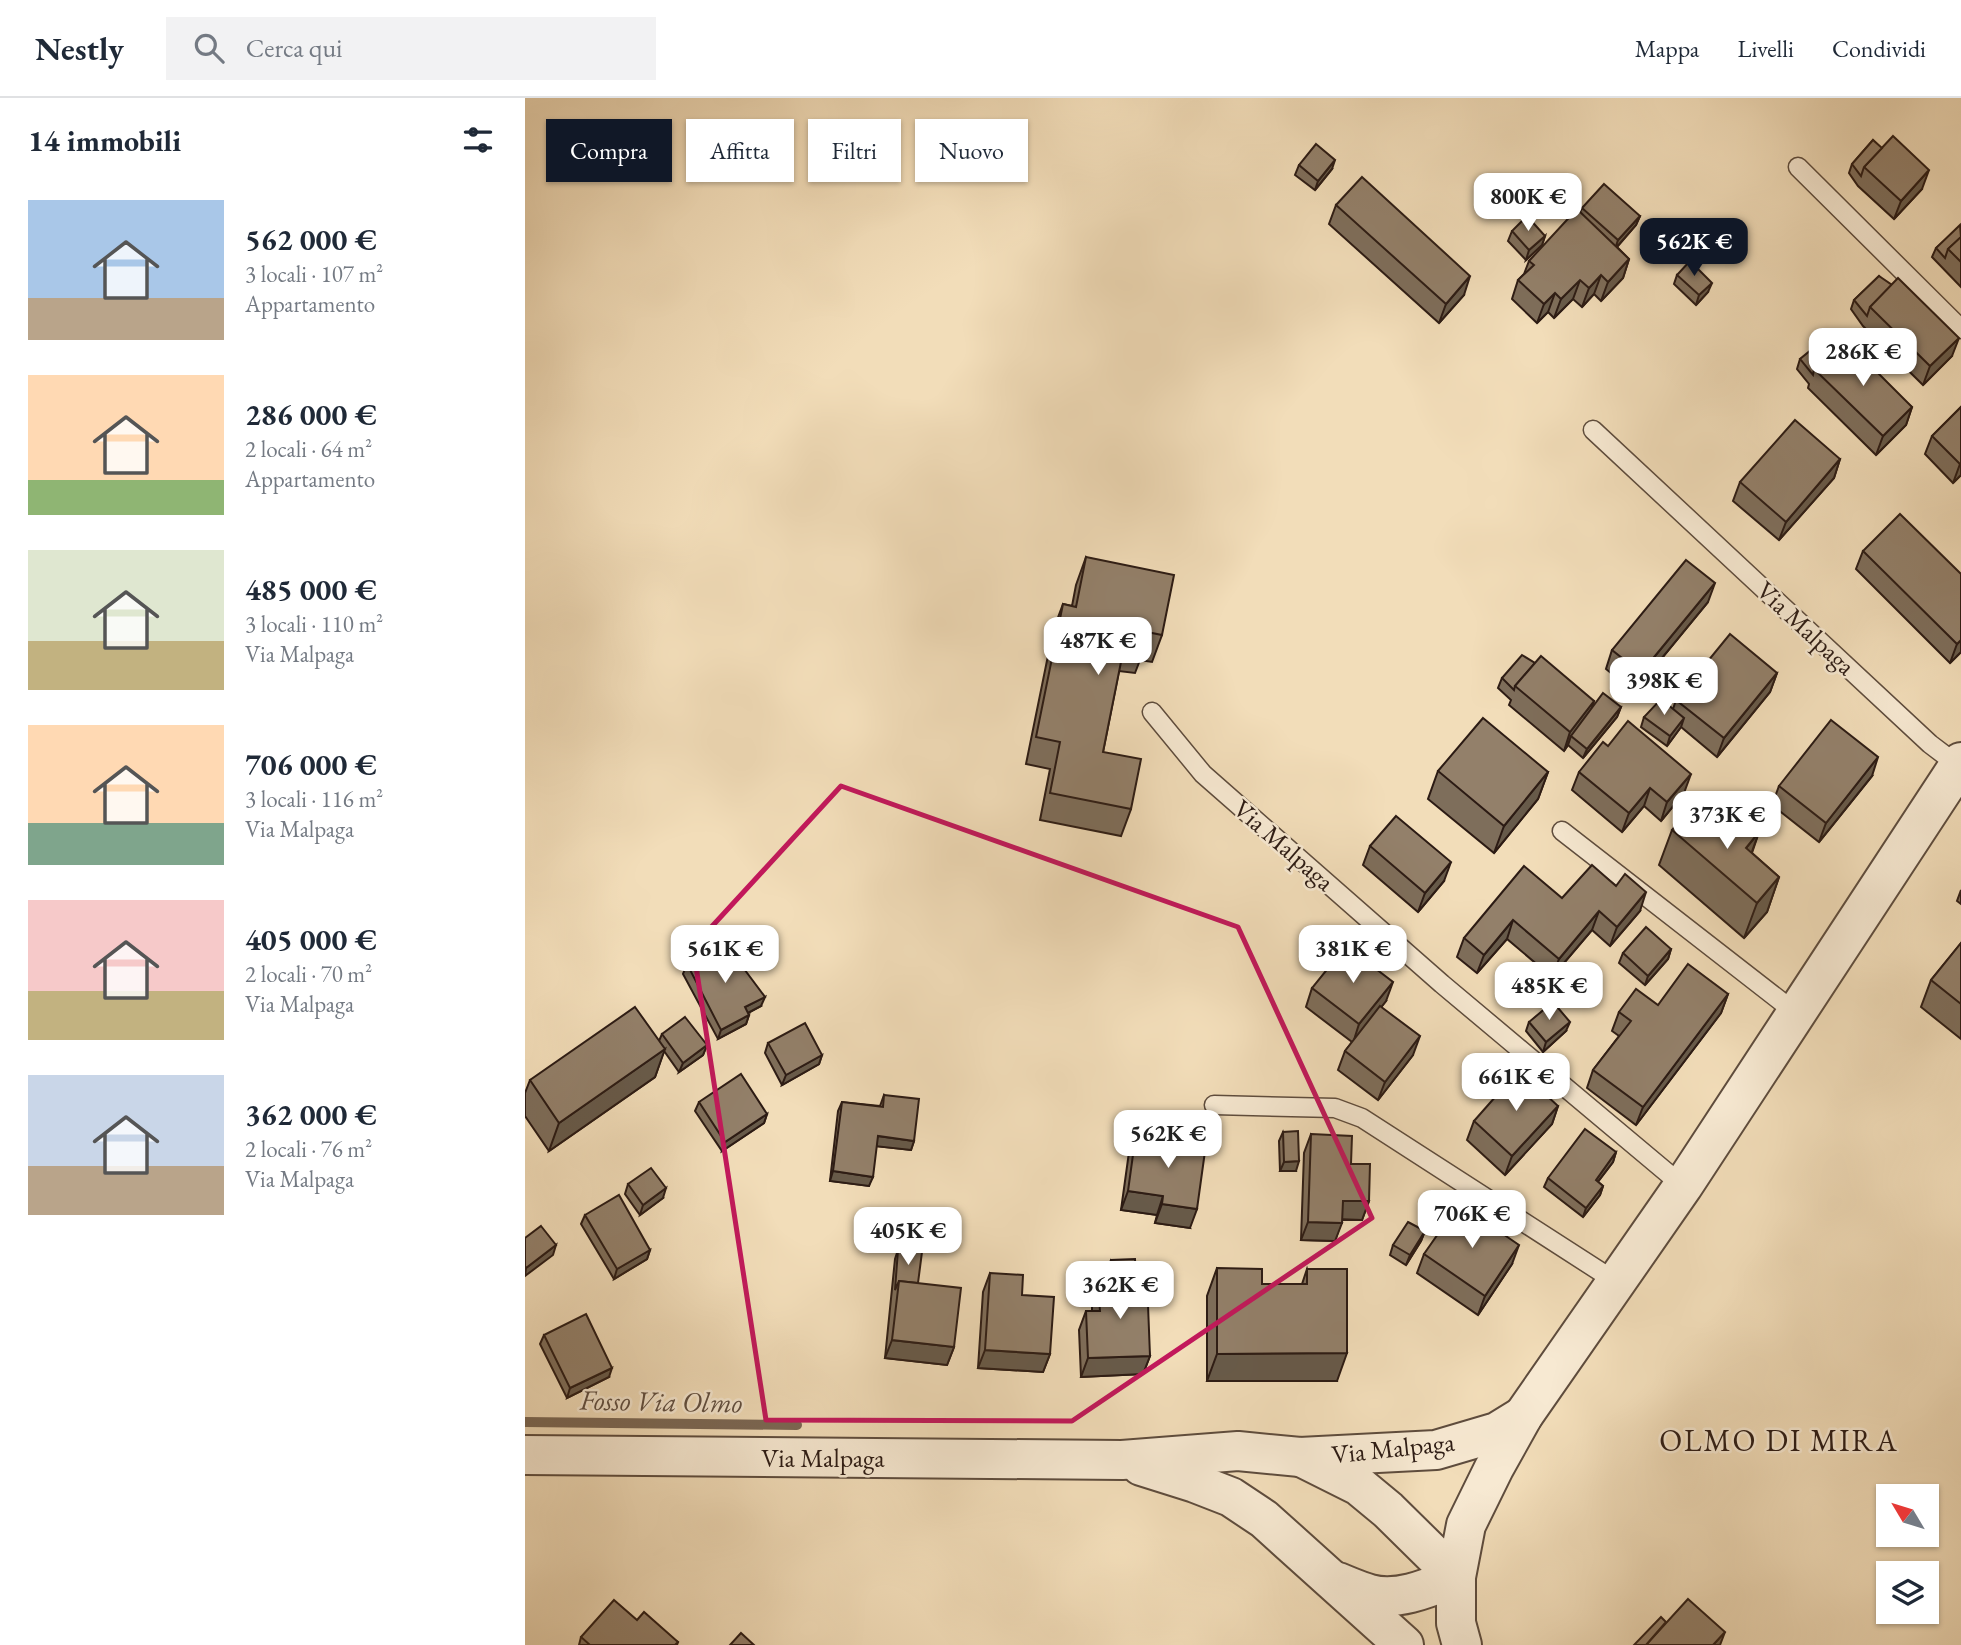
<!DOCTYPE html>
<html lang="it">
<meta charset="utf-8">
<style>
:root{--surface:#fff;--page:#f2f2f3;--text:#1f2937;--muted:#747a83;--line:#e0e1e3;--accent:#111827}
body{margin:0;font-family:"EB Garamond",serif;background:var(--page);color:var(--text);height:100vh;display:flex;flex-direction:column;font-size:26px;white-space:nowrap}
*{box-sizing:border-box;margin:0}
p{font-size:23px;color:var(--muted)}
.icon{flex:none;width:38px;height:38px;fill:none;stroke:currentColor;stroke-width:2;stroke-linecap:round;stroke-linejoin:round}
.map{position:relative;flex:1;overflow:hidden}
.details{display:flex;flex-direction:column;background:var(--surface);width:525px}
.details>*{flex:none}
.banner{position:absolute;left:21px;top:21px;width:665px;height:63px;display:flex;gap:14px}
.needle{width:46px;rotate:308deg}
.fabs{position:absolute;left:1351px;top:1386px;display:grid;gap:14px}
.fabs a{display:grid;place-items:center;width:63px;height:63px;border-radius:0px;background:var(--surface);box-shadow:0 2px 5px #0004;font-size:35px}
.price{position:absolute;translate:-50% -60px;padding:0 16px;border-radius:14px;background:#fff;color:#222;font-size:23px;line-height:46px;filter:drop-shadow(0 2px 4px #0008)}
.price::after{content:'';position:absolute;left:50%;top:42px;width:21px;height:16px;margin-left:-10px;background:inherit;clip-path:polygon(0 0,100% 0,50% 100%)}
.price.active{background:var(--accent);color:#fff}
ul{padding:0;list-style:none}
li{display:flex;align-items:center;gap:21px;height:175px;padding:0 28px}
li span{display:grid;place-items:center;flex:none;width:196px;height:140px;border-radius:0px;color:#555}
li>.icon{margin-inline-start:auto}
span .icon{width:84px;height:84px;fill:#fffc;stroke-width:1}
li b{font-size:30px}
h2{display:flex;justify-content:space-between;align-items:center;height:84px;padding:0 28px;font-size:30px}
.pill{padding:0 24px;border-radius:0px;background:var(--surface);box-shadow:0 2px 5px #0004;font-size:24px;line-height:63px}
.pill.active{background:var(--accent);color:#fff}
header{display:flex;align-items:center;gap:42px;box-sizing:border-box;height:98px;padding:0 35px;background:var(--surface);border-bottom:2px solid var(--line)}
header strong{font-size:33px}
nav{display:flex;gap:38px;margin-inline-start:auto;font-size:24px}
.search{width:490px;height:63px;background:var(--page);display:flex;align-items:center;gap:18px;box-sizing:border-box;padding:0 24px;border-radius:0px;color:var(--muted);font-size:26px}
main{display:flex;flex:1;min-height:0}
.map>svg:first-child{display:block}
.lines{fill:none;stroke-linecap:round;stroke-linejoin:round}
.stream{stroke:#7b6855;stroke-width:10}
.service-casing{stroke:#5e4c3d;stroke-width:21}
.tertiary-casing{stroke:#5e4c3d;stroke-width:42}
.service{stroke:#f7e9d2;stroke-width:18}
.tertiary{stroke:#f7e9d2;stroke-width:38}
.wall{fill:#7e6e5b;stroke:#2c1b14;stroke-width:2}
.shaded-wall{fill:#675a4a;stroke:#2c1b14;stroke-width:2}
.building{fill:#93806a;stroke:#2c1b14;stroke-width:2}
.marked{fill:none;stroke:#c2185b;stroke-width:5;stroke-linejoin:round}
.labels{text-anchor:middle;stroke-width:5;stroke-linejoin:round;paint-order:stroke}
.street-label{font-size:26px;fill:#2c1b14;stroke:#f7e9d2}
.water-label{font-size:28px;font-style:italic;fill:#604e40;stroke:#f7e9d2}
.quarter-label{font-size:30px;letter-spacing:2px;fill:#2c1b14;stroke:#f7e9d2}
</style>
<header>
<strong>Nestly</strong>
<div class="search"><svg class="icon" aria-label="search" viewBox="0 0 24 24"><circle cx="10" cy="10" r="6"/><path d="M15 15l6 6"/></svg>Cerca qui</div>
<nav><a>Mappa</a><a>Livelli</a><a>Condividi</a></nav>
</header>
<main>
<section class="details">
<h2>14 immobili<svg class="icon" aria-label="filters" viewBox="0 0 24 24"><path d="M4 7h16M4 17h16"/><circle cx="9" cy="7" r="2"/><circle cx="15" cy="17" r="2"/></svg></h2>
<ul>
<li><span style="background:linear-gradient(#a9c7e8 70%,#b9a48a 0)"><svg class="icon" aria-label="home" viewBox="0 0 24 24"><path d="M3 11l9-7 9 7M6 9v11h12V9"/></svg></span><div><b>562 000 €</b><p>3 locali · 107 m²</p><p>Appartamento</p></div></li>
<li><span style="background:linear-gradient(#ffd9b3 75%,#8fb573 0)"><svg class="icon" aria-label="home" viewBox="0 0 24 24"><path d="M3 11l9-7 9 7M6 9v11h12V9"/></svg></span><div><b>286 000 €</b><p>2 locali · 64 m²</p><p>Appartamento</p></div></li>
<li><span style="background:linear-gradient(#dfe7d0 65%,#c2b280 0)"><svg class="icon" aria-label="home" viewBox="0 0 24 24"><path d="M3 11l9-7 9 7M6 9v11h12V9"/></svg></span><div><b>485 000 €</b><p>3 locali · 110 m²</p><p>Via Malpaga</p></div></li>
<li><span style="background:linear-gradient(#ffd9b3 70%,#7fa58c 0)"><svg class="icon" aria-label="home" viewBox="0 0 24 24"><path d="M3 11l9-7 9 7M6 9v11h12V9"/></svg></span><div><b>706 000 €</b><p>3 locali · 116 m²</p><p>Via Malpaga</p></div></li>
<li><span style="background:linear-gradient(#f6c9c9 65%,#c2b280 0)"><svg class="icon" aria-label="home" viewBox="0 0 24 24"><path d="M3 11l9-7 9 7M6 9v11h12V9"/></svg></span><div><b>405 000 €</b><p>2 locali · 70 m²</p><p>Via Malpaga</p></div></li>
<li><span style="background:linear-gradient(#c9d6e8 65%,#b9a48a 0)"><svg class="icon" aria-label="home" viewBox="0 0 24 24"><path d="M3 11l9-7 9 7M6 9v11h12V9"/></svg></span><div><b>362 000 €</b><p>2 locali · 76 m²</p><p>Via Malpaga</p></div></li>
</ul>
</section>
<div class="map">
<svg width="1436" height="1547" viewBox="0 0 1436 1547">
<rect width="100%" height="100%" fill="#f2ddb9"/>
<filter id="stains"><feTurbulence type="fractalNoise" baseFrequency=".00286" numOctaves="4"/><feColorMatrix values="0 0 0 0 .2 0 0 0 0 .09 0 0 0 0 .02 0 0 0 .5 -.17"/></filter>
<radialGradient id="worn" r=".72"><stop offset=".6" stop-color="#630" stop-opacity="0"/><stop offset="1" stop-color="#630" stop-opacity=".3"/></radialGradient>
<g class="lines">
<polyline class="stream" points="0,1324 272,1327"/>
<defs>
<g id="service">
<polyline points="1273,69 1436,231"/>
<polyline points="1068,332 1405,646 1434,668"/>
<polyline points="627,614 678,676 917,886 1158,1088"/>
<polyline points="1037,733 1271,915"/>
<polyline points="689,1007 810,1010 837,1020 1093,1185"/>
</g>
<g id="tertiary">
<polyline points="0,1357 597,1362 713,1353 775,1359 911,1352 972,1334 998,1318"/>
<polyline points="780,1361 834,1388 863,1412 931,1479"/>
<polyline points="616,1368 670,1385 706,1399 739,1421 879,1547"/>
<path d="M 813,1484 C 823,1488 834,1493 845,1496 C 873,1504 906,1489 931,1479"/>
<polyline points="937,1547 931,1525 931,1479 941,1427 969,1370 998,1318 1158,1088 1436,664"/>
</g>
</defs>
<use href="#service" class="service-casing"/>
<use href="#tertiary" class="tertiary-casing"/>
<use href="#service" class="service"/>
<use href="#tertiary" class="tertiary"/>
</g>
<g class="wall">
<polygon points="1348,42 1397,91 1369,121 1333,88 1324,75 1327,66"/>
<polygon points="774,67 807,71 790,92 770,77"/>
<polygon points="811,107 939,197 914,225 804,126"/>
<polygon points="1057,110 1115,118 1111,127 1092,149 1104,161 1098,180 1076,203 1069,196 1057,209 1048,201 1029,220 1023,214 1012,225 987,201 993,182 999,176 1004,163 1055,114"/>
<polygon points="1436,128 1436,189 1407,159 1411,150"/>
<polygon points="987,133 1020,138 1017,147 1001,162 983,143"/>
<polygon points="1152,177 1183,194 1171,207 1149,186"/>
<polygon points="1354,178 1427,258 1398,287 1338,228 1326,211 1329,202"/>
<polygon points="1313,248 1387,309 1381,327 1351,357 1283,290 1284,286 1272,271 1275,261"/>
<polygon points="1436,309 1436,377 1428,385 1400,356 1407,338"/>
<polygon points="1315,361 1309,380 1254,442 1208,403 1215,384"/>
<polygon points="1338,453 1436,476 1436,554 1425,565 1331,471"/>
<polygon points="561,459 637,537 627,564 615,562 610,575 594,573 578,654 606,711 596,738 515,722 525,671 501,666 528,533 538,506 547,508 551,487"/>
<polygon points="1183,504 1109,594 1081,571 1087,552"/>
<polygon points="1252,575 1245,594 1192,659 1156,629 1142,648 1116,629 1119,619 1148,611 1151,602"/>
<polygon points="977,580 1069,603 1066,612 1096,609 1092,619 1058,660 1043,647 1039,653 984,607 986,602 973,590"/>
<polygon points="1083,648 1159,695 1136,723 1119,708 1097,734 1047,692 1054,674"/>
<polygon points="913,673 1023,674 1013,701 969,755 903,701"/>
<polygon points="1347,678 1294,744 1247,707 1254,688"/>
<polygon points="1147,732 1204,734 1234,734 1227,755 1254,779 1242,814 1219,840 1134,767"/>
<polygon points="845,748 919,783 893,814 838,767"/>
<polygon points="1436,792 1436,806 1432,803"/>
<polygon points="1037,800 1115,813 1085,848 1067,832 1027,879 982,841 952,875 932,859 939,840"/>
<polygon points="1436,845 1436,941 1396,909 1406,882"/>
<polygon points="1146,851 1143,861 1120,887 1094,865 1098,855"/>
<polygon points="162,866 236,908 223,915 224,917 221,926 193,941 158,876"/>
<polygon points="787,890 861,903 856,909 888,957 853,1002 813,972 820,953 827,944 781,909"/>
<polygon points="1203,896 1196,915 1111,1027 1062,990 1068,972 1094,938 1087,933 1094,914"/>
<polygon points="1004,924 1041,933 1018,954 1001,933"/>
<polygon points="137,936 182,947 178,957 154,974 139,953 130,979 24,1053 0,1018 0,995 5,982 134,943"/>
<polygon points="243,945 297,957 294,966 257,987 240,955"/>
<polygon points="359,997 389,1043 386,1052 351,1048 344,1088 305,1083 313,1013 317,1004 355,1008"/>
<polygon points="174,1004 242,1016 239,1025 197,1053 170,1013"/>
<polygon points="1033,1008 1027,1026 980,1077 942,1042 949,1023"/>
<polygon points="758,1034 771,1073 755,1073 754,1043"/>
<polygon points="611,1035 665,1130 630,1125 632,1117 596,1112 604,1054"/>
<polygon points="786,1036 826,1066 844,1103 837,1122 817,1122 810,1143 776,1142 779,1055"/>
<polygon points="1091,1054 1088,1064 1073,1084 1078,1088 1075,1097 1058,1119 1019,1089 1023,1080"/>
<polygon points="103,1086 138,1100 115,1117 100,1096"/>
<polygon points="60,1117 125,1152 122,1161 89,1181 56,1126"/>
<polygon points="900,1133 896,1143 881,1167 865,1157 868,1147"/>
<polygon points="373,1152 429,1249 422,1267 360,1260 370,1161"/>
<polygon points="899,1156 987,1166 953,1217 892,1175"/>
<polygon points="586,1162 611,1182 625,1258 618,1276 556,1279 554,1232 561,1213 567,1213 567,1205 573,1186 583,1185 582,1171"/>
<polygon points="692,1170 737,1186 777,1186 782,1171 812,1283 682,1283 682,1198"/>
<polygon points="465,1175 497,1197 525,1256 518,1274 453,1270 458,1194"/>
<polygon points="19,1237 84,1279 42,1300 15,1246"/>
<polygon points="112,1522 153,1544 152,1547 54,1547 56,1539"/>
</g>
<g class="shaded-wall">
<polygon points="810,62 807,71 790,92 793,83"/>
<polygon points="1404,72 1397,91 1369,121 1376,103"/>
<polygon points="1115,118 1111,127 1090,151 1093,142"/>
<polygon points="1020,138 1017,147 1001,162 1004,152"/>
<polygon points="1104,161 1098,180 1076,203 1083,184"/>
<polygon points="1076,177 1069,196 1057,209 1064,190"/>
<polygon points="945,178 939,197 914,225 921,206"/>
<polygon points="1055,182 1048,201 1029,220 1036,201"/>
<polygon points="1187,185 1183,194 1171,207 1174,197"/>
<polygon points="1030,195 1023,214 1012,225 1019,206"/>
<polygon points="1434,240 1427,258 1398,287 1405,268"/>
<polygon points="1387,309 1381,327 1351,357 1358,338"/>
<polygon points="1315,361 1309,380 1254,442 1261,424"/>
<polygon points="1436,365 1436,377 1428,385 1435,366"/>
<polygon points="1190,485 1183,504 1109,594 1116,575"/>
<polygon points="1436,542 1436,554 1425,565 1432,546"/>
<polygon points="1252,575 1245,594 1192,659 1199,640"/>
<polygon points="1069,603 1063,622 1046,638 1043,647 1039,653 1045,634"/>
<polygon points="1096,609 1092,619 1058,660 1062,651"/>
<polygon points="1159,620 1156,629 1142,648 1145,638"/>
<polygon points="1353,659 1347,678 1294,744 1301,725"/>
<polygon points="1023,674 1013,701 969,755 979,728"/>
<polygon points="1166,676 1159,695 1136,723 1142,704"/>
<polygon points="1125,690 1119,708 1097,734 1104,715"/>
<polygon points="1234,734 1221,770 1208,785 1221,750"/>
<polygon points="926,764 919,783 893,814 900,795"/>
<polygon points="1254,779 1242,814 1219,840 1232,805"/>
<polygon points="1121,794 1115,813 1085,848 1092,829"/>
<polygon points="1074,813 1067,832 1027,879 1034,861"/>
<polygon points="988,822 982,841 952,875 959,857"/>
<polygon points="1146,851 1143,861 1120,887 1123,878"/>
<polygon points="868,884 861,903 828,945 834,926"/>
<polygon points="1203,896 1196,915 1111,1027 1118,1009"/>
<polygon points="240,899 236,908 217,918 220,909"/>
<polygon points="224,917 221,926 193,941 196,932"/>
<polygon points="1045,924 1041,933 1018,954 1021,944"/>
<polygon points="895,938 888,957 853,1002 860,984"/>
<polygon points="182,947 178,957 154,974 158,965"/>
<polygon points="140,951 130,979 24,1053 34,1025"/>
<polygon points="297,957 294,966 257,987 261,977"/>
<polygon points="1033,1008 1027,1026 980,1077 987,1058"/>
<polygon points="242,1016 239,1025 197,1053 200,1044"/>
<polygon points="353,1038 389,1043 386,1052 349,1048"/>
<polygon points="1091,1054 1088,1064 1067,1091 1071,1082"/>
<polygon points="774,1063 771,1073 755,1073 759,1064"/>
<polygon points="308,1073 348,1079 344,1088 305,1083"/>
<polygon points="1078,1088 1075,1097 1058,1119 1061,1110"/>
<polygon points="141,1090 138,1100 115,1117 118,1107"/>
<polygon points="603,1093 638,1098 632,1117 596,1112"/>
<polygon points="818,1103 844,1103 837,1122 811,1121"/>
<polygon points="637,1106 672,1111 665,1130 630,1125"/>
<polygon points="783,1124 817,1125 810,1143 776,1142"/>
<polygon points="900,1133 896,1143 881,1167 885,1157"/>
<polygon points="31,1147 28,1157 0,1178 1,1170"/>
<polygon points="994,1147 987,1166 953,1217 960,1198"/>
<polygon points="125,1152 122,1161 89,1181 92,1171"/>
<polygon points="367,1242 429,1249 422,1267 360,1260"/>
<polygon points="460,1252 525,1256 518,1274 453,1270"/>
<polygon points="822,1255 812,1283 682,1283 692,1256"/>
<polygon points="625,1258 618,1276 556,1279 563,1260"/>
<polygon points="87,1270 84,1279 42,1300 45,1290"/>
<polygon points="1200,1534 1195,1547 1188,1547"/>
</g>
<g class="building">
<polygon points="1368,38 1404,72 1376,103 1339,69"/>
<polygon points="1348,42 1357,50 1339,69 1336,78 1327,66"/>
<polygon points="791,46 810,62 793,83 774,67"/>
<polygon points="837,79 945,178 921,206 811,107"/>
<polygon points="1079,86 1115,118 1093,142 1057,110"/>
<polygon points="1052,111 1104,161 1083,184 1076,177 1064,190 1055,182 1036,201 1030,195 1019,206 993,182 1009,167 1004,163"/>
<polygon points="1002,118 1020,138 1004,152 987,133"/>
<polygon points="1435,127 1436,139 1423,151 1420,160 1411,150"/>
<polygon points="1436,139 1436,164 1423,151"/>
<polygon points="1165,163 1187,185 1174,197 1152,177"/>
<polygon points="1354,178 1367,187 1345,209 1342,218 1329,202"/>
<polygon points="1373,180 1434,240 1405,268 1345,209"/>
<polygon points="1303,238 1313,248 1289,271 1288,277 1275,261"/>
<polygon points="1319,241 1387,309 1358,338 1289,271"/>
<polygon points="1436,309 1436,365 1435,366 1407,338"/>
<polygon points="1270,322 1315,361 1261,424 1215,384"/>
<polygon points="1375,416 1436,476 1436,542 1432,546 1338,453"/>
<polygon points="561,459 649,477 637,537 622,534 620,548 600,544 578,654 616,661 606,711 525,695 535,644 511,639 538,506 551,509"/>
<polygon points="1161,462 1190,485 1116,575 1087,552"/>
<polygon points="1205,536 1252,575 1199,640 1151,602"/>
<polygon points="997,557 1010,565 990,588 989,592 977,580"/>
<polygon points="1016,558 1069,603 1045,634 990,588"/>
<polygon points="1078,595 1096,609 1062,651 1046,638"/>
<polygon points="1136,601 1159,620 1145,638 1119,619"/>
<polygon points="958,620 1023,674 979,728 913,673"/>
<polygon points="1306,622 1353,659 1301,725 1254,688"/>
<polygon points="1103,623 1166,676 1142,704 1125,690 1104,715 1054,674 1078,644 1083,648"/>
<polygon points="1170,705 1204,734 1217,719 1234,734 1221,750 1254,779 1232,805 1147,732"/>
<polygon points="871,718 926,764 900,795 845,748"/>
<polygon points="1067,767 1091,788 1100,776 1121,794 1092,829 1074,813 1034,861 988,822 959,857 939,840 999,768 1037,800"/>
<polygon points="1121,829 1146,851 1123,878 1098,855"/>
<polygon points="199,844 240,899 220,909 224,917 196,932 162,866"/>
<polygon points="1436,845 1436,906 1406,882"/>
<polygon points="821,848 868,884 834,926 787,890"/>
<polygon points="1163,866 1203,896 1118,1009 1068,972 1106,923 1094,914 1111,891 1133,907"/>
<polygon points="1028,904 1045,924 1021,944 1004,924"/>
<polygon points="855,908 895,938 860,984 820,953"/>
<polygon points="110,909 140,951 34,1025 5,982"/>
<polygon points="160,919 182,947 158,965 137,936"/>
<polygon points="280,925 297,957 261,977 243,945"/>
<polygon points="994,972 1033,1008 987,1058 949,1023"/>
<polygon points="216,976 242,1016 200,1044 174,1004"/>
<polygon points="359,997 394,1001 389,1043 353,1038 348,1079 308,1073 317,1004 358,1009"/>
<polygon points="1060,1031 1091,1054 1071,1082 1078,1088 1061,1110 1023,1080"/>
<polygon points="773,1033 774,1063 759,1064 758,1034"/>
<polygon points="611,1035 681,1046 672,1111 637,1106 638,1098 603,1093"/>
<polygon points="786,1036 827,1038 826,1066 845,1066 844,1103 818,1103 817,1125 783,1124"/>
<polygon points="126,1070 141,1090 118,1107 103,1086"/>
<polygon points="94,1097 125,1152 92,1171 60,1117"/>
<polygon points="934,1106 994,1147 960,1198 899,1156"/>
<polygon points="883,1124 900,1133 885,1157 868,1147"/>
<polygon points="16,1128 31,1147 1,1170 0,1168 0,1140"/>
<polygon points="373,1152 397,1154 393,1185 374,1183 370,1192"/>
<polygon points="610,1161 611,1182 586,1185 586,1162"/>
<polygon points="692,1170 737,1171 737,1186 782,1186 782,1171 822,1171 822,1255 692,1256"/>
<polygon points="465,1175 498,1177 497,1197 529,1199 525,1256 460,1252"/>
<polygon points="622,1181 625,1258 563,1260 561,1213 575,1213 573,1186"/>
<polygon points="374,1183 436,1190 429,1249 367,1242"/>
<polygon points="61,1216 87,1270 45,1290 19,1237"/>
<polygon points="1163,1501 1200,1534 1188,1547 1121,1547"/>
<polygon points="89,1502 112,1522 119,1514 153,1544 150,1547 65,1547 56,1539"/>
<polygon points="1136,1519 1141,1524 1121,1547 1109,1547"/>
<polygon points="216,1535 229,1547 205,1547"/>
</g>
<path class="marked" d="M 316,688 L 713,829 L 847,1120 L 547,1323 L 241,1322 L 168,849 Z"/>
<g class="labels">
<g class="street-label">
<text transform="translate(1281 530) rotate(43)" y="9">Via Malpaga</text>
<text transform="translate(759 747) rotate(41)" y="9">Via Malpaga</text>
<text transform="translate(868 1350) rotate(-6)" y="9">Via Malpaga</text>
<text x="298" y="1369">Via Malpaga</text>
</g>
<g class="water-label">
<text transform="translate(136 1303) rotate(1)" y="10">Fosso Via Olmo</text>
</g>
<g class="quarter-label">
<text x="1254" y="1353">OLMO DI MIRA</text>
</g>
</g>
<rect width="100%" height="100%" filter="url(#stains)"/>
<rect width="100%" height="100%" fill="url(#worn)"/>
</svg>
<div class="fabs">
<a><svg class="needle" viewBox="-14 -14 28 28"><path d="M0-13l5 13h-10z" fill="#e53935"/><path d="M0 13l5-13h-10z" fill="#747a83"/></svg></a>
<a><svg class="icon" aria-label="layers" viewBox="0 0 24 24"><path d="M12 4l9 5-9 5-9-5zM3 14l9 5 9-5"/></svg></a>
</div>
<b class="price" style="left:1003px;top:135px">800K €</b>
<b class="price active" style="left:1169px;top:180px">562K €</b>
<b class="price" style="left:1338px;top:290px">286K €</b>
<b class="price" style="left:573px;top:579px">487K €</b>
<b class="price" style="left:1139px;top:619px">398K €</b>
<b class="price" style="left:1202px;top:753px">373K €</b>
<b class="price" style="left:200px;top:887px">561K €</b>
<b class="price" style="left:828px;top:887px">381K €</b>
<b class="price" style="left:1024px;top:924px">485K €</b>
<b class="price" style="left:991px;top:1015px">661K €</b>
<b class="price" style="left:643px;top:1072px">562K €</b>
<b class="price" style="left:947px;top:1152px">706K €</b>
<b class="price" style="left:383px;top:1169px">405K €</b>
<b class="price" style="left:595px;top:1223px">362K €</b>
<div class="banner">
<a class="pill active">Compra</a>
<a class="pill">Affitta</a>
<a class="pill">Filtri</a>
<a class="pill">Nuovo</a>
</div>
</div>
</main>
